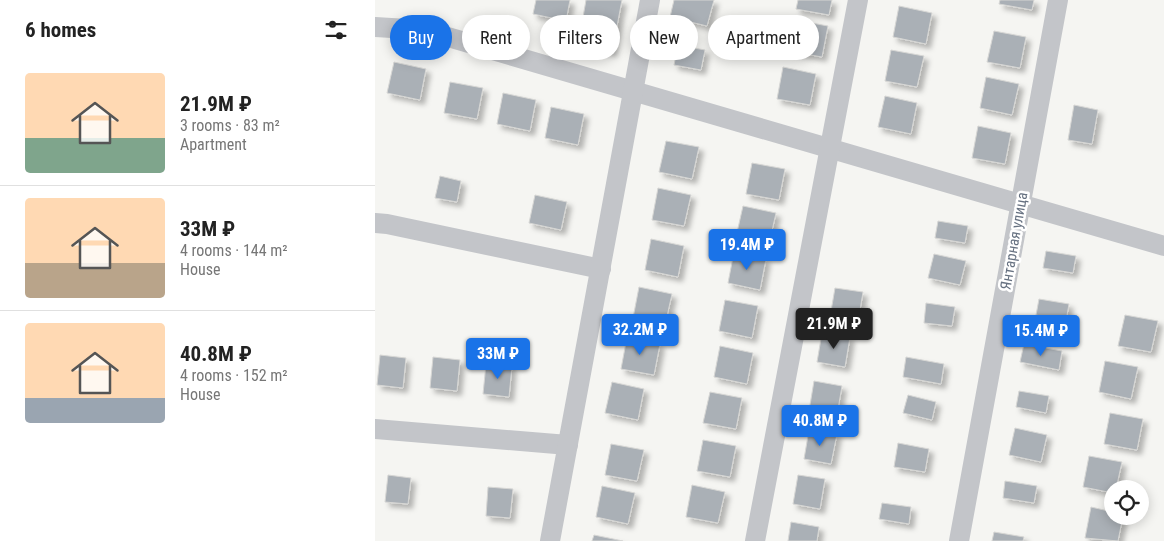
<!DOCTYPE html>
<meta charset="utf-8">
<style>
:root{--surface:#fff;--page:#f6f6f6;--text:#222;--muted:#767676;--line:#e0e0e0;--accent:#1a73e8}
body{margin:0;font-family:"Roboto Condensed",sans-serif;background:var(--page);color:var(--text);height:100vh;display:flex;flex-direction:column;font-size:19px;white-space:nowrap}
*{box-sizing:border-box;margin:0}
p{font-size:16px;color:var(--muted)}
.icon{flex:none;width:28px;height:28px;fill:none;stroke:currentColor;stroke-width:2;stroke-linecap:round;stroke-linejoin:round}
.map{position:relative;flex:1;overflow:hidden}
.sheet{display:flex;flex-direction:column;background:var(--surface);width:375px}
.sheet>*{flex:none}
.guide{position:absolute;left:15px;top:15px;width:475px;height:45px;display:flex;gap:10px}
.controls{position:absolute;left:729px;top:480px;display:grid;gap:10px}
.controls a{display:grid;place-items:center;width:45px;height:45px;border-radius:50%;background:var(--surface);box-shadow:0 2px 12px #0003;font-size:25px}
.price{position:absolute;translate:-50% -42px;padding:0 11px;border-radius:5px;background:var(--accent);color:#fff;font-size:16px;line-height:32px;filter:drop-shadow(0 1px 2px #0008)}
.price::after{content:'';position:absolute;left:50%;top:30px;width:15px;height:11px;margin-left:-8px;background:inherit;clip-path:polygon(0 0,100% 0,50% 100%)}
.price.selected{background:#222;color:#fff}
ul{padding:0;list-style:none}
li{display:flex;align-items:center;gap:15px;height:125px;padding:0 25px}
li+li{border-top:1px solid var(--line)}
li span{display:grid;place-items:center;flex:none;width:140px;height:100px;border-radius:5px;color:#555}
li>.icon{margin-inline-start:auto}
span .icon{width:60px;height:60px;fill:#fffc;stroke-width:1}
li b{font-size:21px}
h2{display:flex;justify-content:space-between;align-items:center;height:60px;padding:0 25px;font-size:21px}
.chip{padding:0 18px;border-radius:22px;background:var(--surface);box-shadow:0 2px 12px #0003;font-size:18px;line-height:45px}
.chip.selected{background:var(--accent);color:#fff}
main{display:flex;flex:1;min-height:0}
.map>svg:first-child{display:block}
.building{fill:#aab0b6;stroke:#d6d6d4;filter:url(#shadow)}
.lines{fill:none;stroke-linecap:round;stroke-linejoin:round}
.street{stroke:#c3c5c9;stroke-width:20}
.labels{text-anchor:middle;stroke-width:5;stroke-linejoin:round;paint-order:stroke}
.street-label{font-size:15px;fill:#667181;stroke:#fff}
</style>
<main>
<section class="sheet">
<h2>6 homes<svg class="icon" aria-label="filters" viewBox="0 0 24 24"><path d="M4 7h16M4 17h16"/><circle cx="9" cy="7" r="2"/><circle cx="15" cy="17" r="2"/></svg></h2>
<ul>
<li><span style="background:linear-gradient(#ffd9b3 65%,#7fa58c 0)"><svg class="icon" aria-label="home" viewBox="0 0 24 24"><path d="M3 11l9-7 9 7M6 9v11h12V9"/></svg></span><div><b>21.9M ₽</b><p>3 rooms · 83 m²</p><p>Apartment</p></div></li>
<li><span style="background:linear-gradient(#ffd9b3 65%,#b9a48a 0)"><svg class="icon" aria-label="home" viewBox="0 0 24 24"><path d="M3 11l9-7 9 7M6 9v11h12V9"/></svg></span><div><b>33M ₽</b><p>4 rooms · 144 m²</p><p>House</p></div></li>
<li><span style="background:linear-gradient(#ffd9b3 75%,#9aa5b1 0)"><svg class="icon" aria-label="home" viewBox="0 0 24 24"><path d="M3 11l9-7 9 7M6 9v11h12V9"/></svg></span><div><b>40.8M ₽</b><p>4 rooms · 152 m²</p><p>House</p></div></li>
</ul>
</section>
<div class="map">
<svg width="789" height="541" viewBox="0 0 789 541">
<defs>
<filter id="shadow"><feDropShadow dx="4.5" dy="4.5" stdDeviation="2.5" flood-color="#0004"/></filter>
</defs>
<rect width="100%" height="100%" fill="#f5f5f2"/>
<g class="building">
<polygon points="161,0 195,0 191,21 158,14"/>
<polygon points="211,0 247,0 237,52 203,46"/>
<polygon points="299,0 339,0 332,26 295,17"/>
<polygon points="423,0 457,0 454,15 421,9"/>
<polygon points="625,0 659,0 657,10 624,4"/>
<polygon points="524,6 557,13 551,44 518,37"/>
<polygon points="420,20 453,26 447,57 414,51"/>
<polygon points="619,31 651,37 645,68 612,62"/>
<polygon points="303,45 330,50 326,70 299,65"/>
<polygon points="516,50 549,56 542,87 510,81"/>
<polygon points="19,62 51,69 45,100 12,93"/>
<polygon points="408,67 441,74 435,105 402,99"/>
<polygon points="611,77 644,84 637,115 605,108"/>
<polygon points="75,82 108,88 102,119 69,113"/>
<polygon points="128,93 161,100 155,131 122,124"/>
<polygon points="510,96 542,103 536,134 503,127"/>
<polygon points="699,105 723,110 717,144 693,140"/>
<polygon points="176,107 209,114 203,145 170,138"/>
<polygon points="603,126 636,133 630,164 597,158"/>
<polygon points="291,141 324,147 317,179 284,172"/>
<polygon points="377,163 410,169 404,200 371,194"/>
<polygon points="65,176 86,181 82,202 60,198"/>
<polygon points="283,188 316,195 309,226 277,220"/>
<polygon points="160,195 192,202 186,230 154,223"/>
<polygon points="368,206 401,213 394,244 361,237"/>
<polygon points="563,221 593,226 590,243 560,238"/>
<polygon points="276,239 309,246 303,277 270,270"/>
<polygon points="671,251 701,256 698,273 668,268"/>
<polygon points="359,252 391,259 385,290 353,283"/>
<polygon points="559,254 591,261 585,285 553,278"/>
<polygon points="264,287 297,294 290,325 258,318"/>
<polygon points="460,288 488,292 483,322 455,317"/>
<polygon points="664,299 694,304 691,321 661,315"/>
<polygon points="350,300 383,306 377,338 344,331"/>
<polygon points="551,303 580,307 577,326 549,323"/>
<polygon points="750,315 783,321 776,352 743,346"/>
<polygon points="447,333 475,337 470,367 442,362"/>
<polygon points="252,337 285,344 279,375 246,369"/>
<polygon points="649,344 687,351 684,370 645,362"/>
<polygon points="345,346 378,353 372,384 339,377"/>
<polygon points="5,355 31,358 28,388 2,385"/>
<polygon points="58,357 85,360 82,391 55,388"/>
<polygon points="531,357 569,364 566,384 528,377"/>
<polygon points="730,361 763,367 756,399 724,392"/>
<polygon points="111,364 137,366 134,397 108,394"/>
<polygon points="439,381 467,386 462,415 434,411"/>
<polygon points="237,382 269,389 263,420 230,413"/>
<polygon points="644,391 674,396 671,413 641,407"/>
<polygon points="335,392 367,398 361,429 328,423"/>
<polygon points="533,395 561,402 557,420 528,413"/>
<polygon points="735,413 768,419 762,450 729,444"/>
<polygon points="640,428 672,435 666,462 634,455"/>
<polygon points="434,430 462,434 456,464 429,459"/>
<polygon points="328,440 361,446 355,477 322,471"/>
<polygon points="523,443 554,449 550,472 519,467"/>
<polygon points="236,444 269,450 262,481 230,475"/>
<polygon points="714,456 747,462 741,489 738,489 738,493 708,487"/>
<polygon points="13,475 36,478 33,504 10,502"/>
<polygon points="423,475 450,479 445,509 418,504"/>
<polygon points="630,481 662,486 659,503 628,498"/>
<polygon points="317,485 350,492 343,523 311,517"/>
<polygon points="227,486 260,493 253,524 221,517"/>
<polygon points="113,487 138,489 135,518 111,516"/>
<polygon points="507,503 536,507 534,524 504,519"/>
<polygon points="716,507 738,512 738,516 748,516 743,541 710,538"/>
<polygon points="416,522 444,527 442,541 413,541"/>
<polygon points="619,532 649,537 648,541 617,541"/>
<polygon points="219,535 248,541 217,541"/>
</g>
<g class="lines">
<g class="street">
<polyline points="0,27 49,30 789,246"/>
<polyline points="0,223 12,224 226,269"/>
<polyline points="0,429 193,445"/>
<polyline points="175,541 275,0"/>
<polyline points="380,541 483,0"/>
<polyline points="584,541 683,0"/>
</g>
</g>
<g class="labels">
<g class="street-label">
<text transform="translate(639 241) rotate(-80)" y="5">Янтарная улица</text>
</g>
</g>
</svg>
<div class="controls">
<a><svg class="icon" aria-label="locate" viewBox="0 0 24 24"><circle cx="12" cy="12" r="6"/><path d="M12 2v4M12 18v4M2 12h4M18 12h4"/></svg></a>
</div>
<b class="price" style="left:372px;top:271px">19.4M ₽</b>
<b class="price selected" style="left:459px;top:350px">21.9M ₽</b>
<b class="price" style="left:265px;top:356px">32.2M ₽</b>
<b class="price" style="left:666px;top:357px">15.4M ₽</b>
<b class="price" style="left:123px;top:380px">33M ₽</b>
<b class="price" style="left:445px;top:447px">40.8M ₽</b>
<div class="guide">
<a class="chip selected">Buy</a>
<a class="chip">Rent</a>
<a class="chip">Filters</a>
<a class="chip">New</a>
<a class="chip">Apartment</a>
</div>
</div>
</main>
